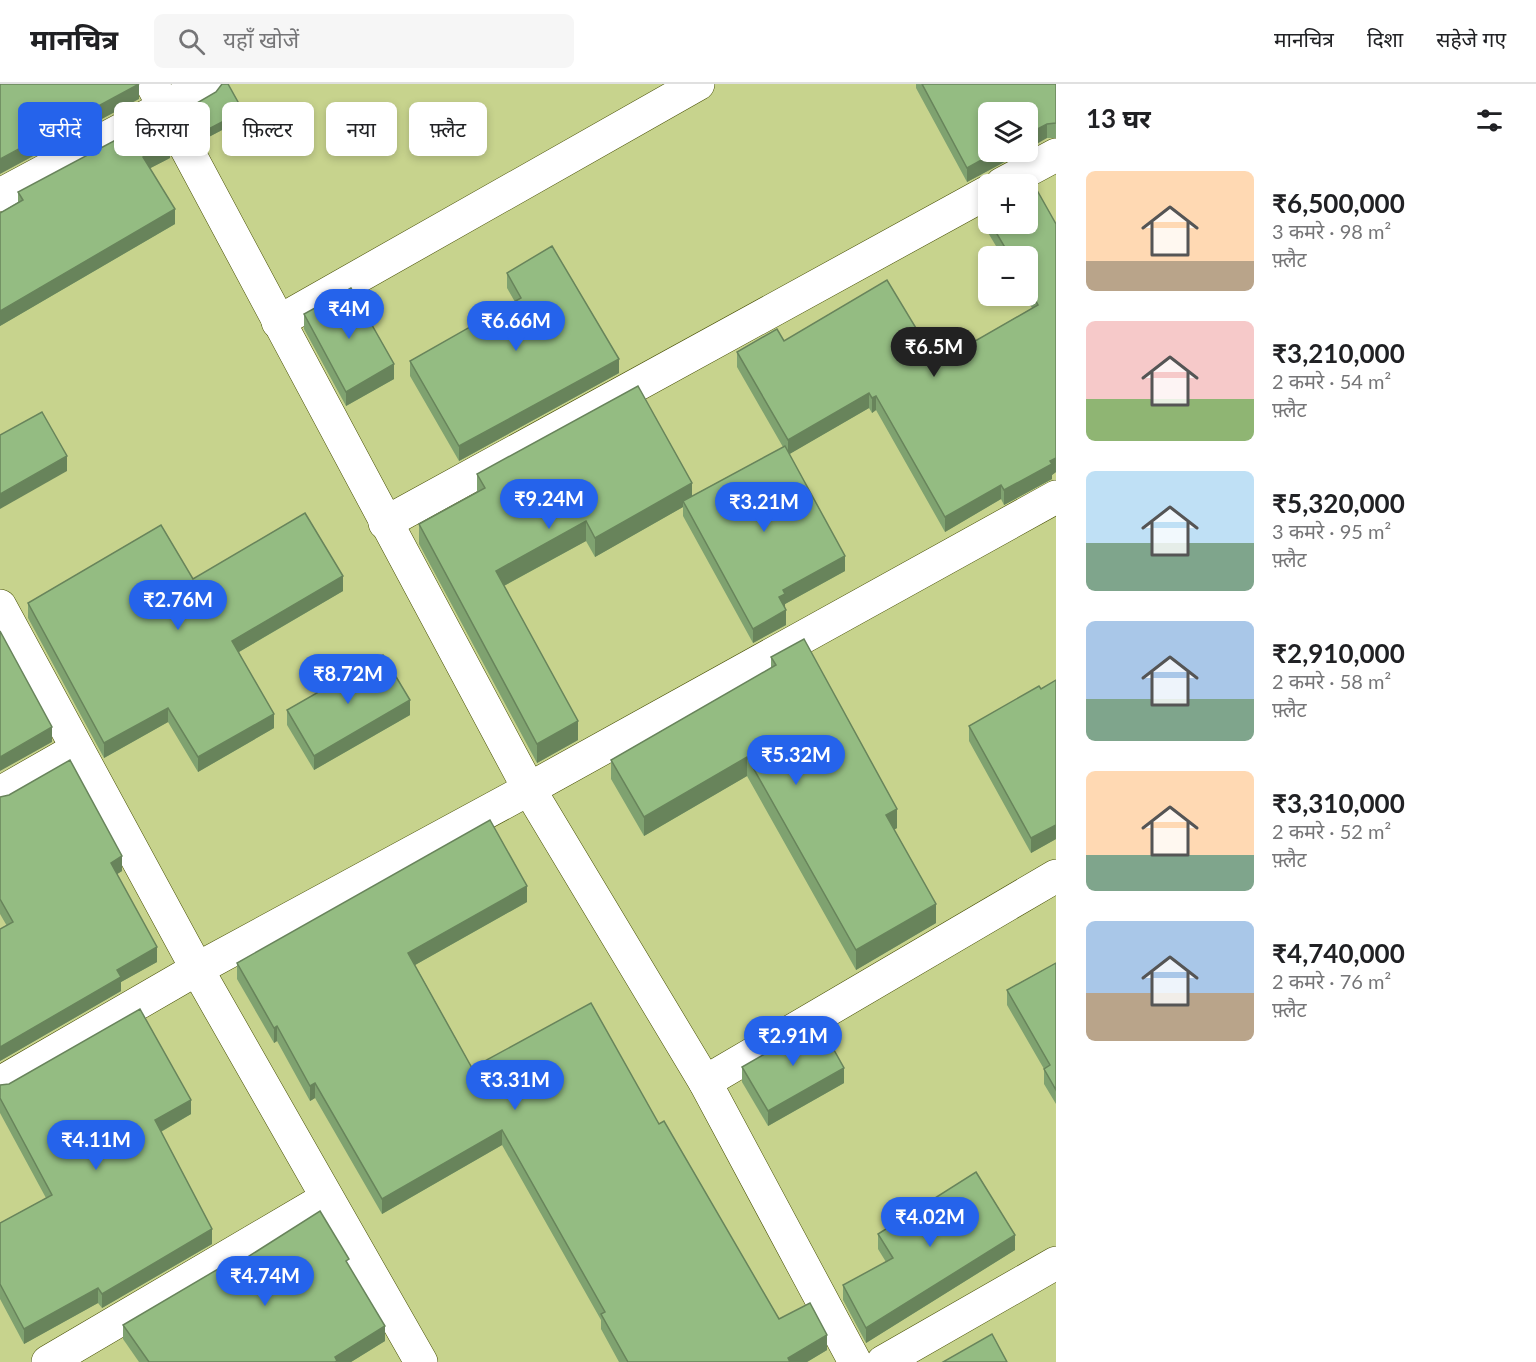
<!DOCTYPE html>
<html lang="hi">
<meta charset="utf-8">
<style>
:root{--surface:#fff;--page:#f6f6f6;--text:#202124;--muted:#757577;--line:#e0e0e0;--accent:#2563eb}
body{margin:0;font-family:Lato,"Noto Sans Devanagari",sans-serif;background:var(--page);color:var(--text);height:100vh;display:flex;flex-direction:column;font-size:22px;white-space:nowrap}
*{box-sizing:border-box;margin:0}
p{font-size:20px;color:var(--muted)}
.icon{flex:none;width:33px;height:33px;fill:none;stroke:currentColor;stroke-width:2;stroke-linecap:round;stroke-linejoin:round}
.map{position:relative;flex:1;overflow:hidden}
.details{display:flex;flex-direction:column;background:var(--surface);width:480px}
.details>*{flex:none}
.top-card{position:absolute;left:18px;top:18px;width:570px;height:54px;display:flex;gap:12px}
.buttons{position:absolute;left:978px;top:18px;display:grid;gap:12px}
.buttons a{display:grid;place-items:center;width:60px;height:60px;border-radius:9px;background:var(--surface);box-shadow:0 3px 9px #0003;font-size:30px}
.price{position:absolute;translate:-50% -51px;padding:0 14px;border-radius:21px;background:var(--accent);color:#fff;font-size:20px;line-height:39px;filter:drop-shadow(0 2px 3px #0008)}
.price::after{content:'';position:absolute;left:50%;top:36px;width:18px;height:14px;margin-left:-9px;background:inherit;clip-path:polygon(0 0,100% 0,50% 100%)}
.price.on{background:#222;color:#fff}
ul{padding:0;list-style:none}
li{display:flex;align-items:center;gap:18px;height:150px;padding:0 30px}
li span{display:grid;place-items:center;flex:none;width:168px;height:120px;border-radius:9px;color:#555}
li>.icon{margin-inline-start:auto}
span .icon{width:72px;height:72px;fill:#fffc;stroke-width:1}
li b{font-size:26px}
h2{display:flex;justify-content:space-between;align-items:center;height:72px;padding:0 30px;font-size:26px}
.pill{padding:0 21px;border-radius:9px;background:var(--surface);box-shadow:0 3px 9px #0003;font-size:21px;line-height:54px}
.pill.on{background:var(--accent);color:#fff}
header{display:flex;align-items:center;gap:36px;box-sizing:border-box;height:84px;padding:0 30px;background:var(--surface);border-bottom:2px solid var(--line)}
header strong{font-size:28px}
nav{display:flex;gap:33px;margin-inline-start:auto;font-size:21px}
.search{width:420px;height:54px;background:var(--page);display:flex;align-items:center;gap:15px;box-sizing:border-box;padding:0 21px;border-radius:9px;color:var(--muted);font-size:22px}
main{display:flex;flex:1;min-height:0}
.map>svg:first-child{display:block}
.lines{fill:none;stroke-linecap:round;stroke-linejoin:round}
.minor-casing{stroke:#464e01;stroke-width:34}
.tertiary-casing{stroke:#464e01;stroke-width:34}
.minor{stroke:#fff;stroke-width:33}
.tertiary{stroke:#fff;stroke-width:33}
.wall{fill:#7fa270}
.shaded-wall{fill:#68845b}
.building{fill:#94bc82;stroke:#68845b;stroke-width:1.5}
</style>
<header>
<strong>मानचित्र</strong>
<div class="search"><svg class="icon" aria-label="search" viewBox="0 0 24 24"><circle cx="10" cy="10" r="6"/><path d="M15 15l6 6"/></svg>यहाँ खोजें</div>
<nav><a>मानचित्र</a><a>दिशा</a><a>सहेजे गए</a></nav>
</header>
<main>
<div class="map">
<svg width="1056" height="1278" viewBox="0 0 1056 1278">
<rect width="100%" height="100%" fill="#c7d38d"/>
<g class="lines">
<defs>
<g id="minor">
<polyline points="1002,100 1056,71"/>
<polyline points="0,111 207,0"/>
<polyline points="278,238 698,0"/>
<polyline points="385,439 988,108"/>
<polyline points="0,522 197,885 421,1278"/>
<polyline points="0,709 77,665"/>
<polyline points="705,998 1056,792"/>
<polyline points="0,999 197,885 529,705 1056,413"/>
<polyline points="48,1278 327,1114"/>
<polyline points="883,1278 1056,1179"/>
</g>
<polyline id="tertiary" points="152,0 529,705 705,998 855,1278"/>
</defs>
<use href="#minor" class="minor-casing"/>
<use href="#tertiary" class="tertiary-casing"/>
<use href="#minor" class="minor"/>
<use href="#tertiary" class="tertiary"/>
</g>
<g class="wall">
<polygon points="916,0 1056,0 1056,54 1047,54 988,68 1023,68 967,98 916,4"/>
<polygon points="190,23 243,35 203,56 190,31"/>
<polygon points="170,74 150,84 175,140 0,242 0,129 18,118 18,108"/>
<polygon points="988,114 988,140 1056,140 1056,388 1052,391 1052,395 1004,421 1001,415 945,448 876,326 872,329 869,324 789,370 845,487 785,520 786,541 753,559 683,432 683,423 595,473 586,457 504,502 578,656 537,679 419,460 419,440 477,409 477,390 692,412 783,363 737,283 737,268 784,257 937,279 1032,224 1024,212 1028,212 1028,172 1002,172 987,147 987,135 985,131 985,116"/>
<polygon points="507,189 619,289 459,377 410,292 410,277 515,218 507,204"/>
<polygon points="304,230 394,295 346,322 304,245"/>
<polygon points="193,495 343,507 239,568 274,644 198,688 168,638 104,674 28,534 28,519"/>
<polygon points="771,573 897,744 894,746 936,839 856,886 747,692 644,752 611,695 611,676 771,584"/>
<polygon points="1056,596 1056,755 1031,769 969,657 969,642 1041,605"/>
<polygon points="287,626 410,631 314,686 287,641"/>
<polygon points="0,713 122,787 117,790 157,878 121,898 121,907 0,977 0,845 7,842 0,830"/>
<polygon points="527,818 415,881 472,984 659,1040 779,1235 827,1266 807,1278 619,1278 601,1245 601,1236 502,1061 382,1130 315,1014 310,1017 277,957 274,959 237,895 237,879"/>
<polygon points="1056,879 1056,1020 1044,1000 1044,985 1007,921 1007,906"/>
<polygon points="742,983 844,999 768,1042 742,998"/>
<polygon points="0,1001 191,1030 161,1048 212,1160 102,1224 98,1219 24,1260 0,1215 0,1139 46,1114 0,1029"/>
<polygon points="878,1150 1015,1166 866,1259 843,1216 843,1201 886,1178 878,1165"/>
<polygon points="232,1183 349,1183 385,1257 351,1278 139,1278 123,1255 123,1241"/>
</g>
<g class="shaded-wall">
<polygon points="139,0 139,15 0,90 0,75"/>
<polygon points="243,27 243,35 203,56 203,48"/>
<polygon points="1047,40 1047,54 1028,65 1028,50"/>
<polygon points="170,59 170,74 143,88 143,73"/>
<polygon points="996,68 1023,68 967,98 967,84"/>
<polygon points="175,125 175,140 0,242 0,227"/>
<polygon points="619,275 619,289 459,377 459,362"/>
<polygon points="394,280 394,295 346,322 346,308"/>
<polygon points="869,309 869,324 788,371 788,356"/>
<polygon points="876,312 876,326 872,329 872,314"/>
<polygon points="67,372 67,387 0,425 0,410"/>
<polygon points="1056,374 1056,388 1052,391 1052,395 1004,421 1004,406"/>
<polygon points="692,399 692,418 683,417 683,423 595,473 595,454"/>
<polygon points="1001,401 1001,415 945,448 945,433"/>
<polygon points="586,437 586,457 496,506 496,487"/>
<polygon points="845,472 845,487 785,520 785,525 779,513 783,506"/>
<polygon points="343,492 343,507 232,572 232,557"/>
<polygon points="786,526 786,541 753,559 753,545"/>
<polygon points="410,616 410,631 314,686 314,672"/>
<polygon points="168,624 168,638 104,674 104,659"/>
<polygon points="274,630 274,644 198,688 198,673"/>
<polygon points="578,637 578,656 537,679 537,660"/>
<polygon points="52,643 52,658 0,687 0,673"/>
<polygon points="747,673 747,692 644,752 644,733"/>
<polygon points="897,725 897,744 886,750 886,731"/>
<polygon points="1056,741 1056,755 1031,769 1031,754"/>
<polygon points="122,772 122,787 111,794 111,779"/>
<polygon points="527,802 527,818 408,885 408,869"/>
<polygon points="936,820 936,839 856,886 856,866"/>
<polygon points="157,863 157,878 121,898 121,907 0,977 0,963 117,886"/>
<polygon points="277,942 277,957 274,959 274,944"/>
<polygon points="844,984 844,999 768,1042 768,1027"/>
<polygon points="315,999 315,1014 310,1017 310,1002"/>
<polygon points="191,1016 191,1030 155,1051 155,1036"/>
<polygon points="502,1046 502,1061 382,1130 382,1115"/>
<polygon points="212,1145 212,1160 102,1224 102,1210"/>
<polygon points="1015,1151 1015,1166 866,1259 866,1244"/>
<polygon points="98,1204 98,1219 24,1260 24,1245"/>
<polygon points="385,1242 385,1257 351,1278 335,1278 335,1273"/>
<polygon points="827,1251 827,1266 807,1278 788,1278 788,1274"/>
</g>
<g class="building">
<polygon points="0,0 139,0 0,75"/>
<polygon points="222,0 228,0 243,27 203,48 190,23 216,8"/>
<polygon points="922,0 1056,0 1056,39 1047,40 1028,50 1028,28 988,28 988,68 996,68 967,84"/>
<polygon points="157,34 170,59 143,73 175,125 0,227 0,129 23,116 18,108"/>
<polygon points="1029,92 1056,140 1056,374 1050,377 1052,380 1004,406 1001,401 945,433 876,312 872,314 869,309 788,356 737,268 777,245 784,257 887,196 937,279 1038,221 1028,203 1028,172 1010,172 991,140 1028,140 1028,100 1010,100"/>
<polygon points="988,114 988,124 985,116"/>
<polygon points="552,162 619,275 459,362 410,277 521,214 507,189"/>
<polygon points="351,204 394,280 346,308 304,230"/>
<polygon points="638,302 692,399 595,454 586,437 496,487 578,637 537,660 419,440 485,404 477,390"/>
<polygon points="42,328 67,372 0,410 0,351"/>
<polygon points="785,362 845,472 783,506 785,510 779,513 786,526 753,545 683,417"/>
<polygon points="305,429 343,492 232,557 274,630 198,673 168,624 104,659 28,519 161,441 193,495"/>
<polygon points="0,547 52,643 0,673"/>
<polygon points="804,555 897,725 886,731 936,820 856,866 747,673 644,733 611,676 776,581 771,573"/>
<polygon points="383,571 410,616 314,672 287,626"/>
<polygon points="1056,596 1056,741 1031,754 969,642 1039,602 1041,605"/>
<polygon points="70,676 122,772 111,779 157,863 117,886 121,893 0,963 0,845 13,838 0,815 0,713 9,711"/>
<polygon points="490,736 527,802 408,869 472,984 591,919 659,1040 664,1037 779,1235 810,1219 827,1251 788,1274 790,1278 628,1278 601,1230 605,1228 502,1046 382,1115 315,999 310,1002 277,942 274,944 237,879"/>
<polygon points="1056,879 1056,1006 1044,985 1050,981 1007,906"/>
<polygon points="140,925 191,1016 155,1036 212,1145 102,1210 98,1204 24,1245 0,1200 0,1139 52,1111 0,1014 0,1001 9,1000"/>
<polygon points="819,939 844,984 768,1027 742,983"/>
<polygon points="976,1088 1015,1151 866,1244 843,1201 893,1174 878,1150"/>
<polygon points="320,1127 349,1175 346,1177 385,1242 335,1273 337,1277 335,1278 149,1278 123,1241 230,1178 232,1183"/>
<polygon points="992,1250 1007,1278 943,1278"/>
</g>
</svg>
<div class="buttons">
<a><svg class="icon" aria-label="layers" viewBox="0 0 24 24"><path d="M12 4l9 5-9 5-9-5zM3 14l9 5 9-5"/></svg></a>
<a>+</a>
<a>−</a>
</div>
<b class="price" style="left:349px;top:256px">₹4M</b>
<b class="price" style="left:516px;top:268px">₹6.66M</b>
<b class="price on" style="left:934px;top:294px">₹6.5M</b>
<b class="price" style="left:549px;top:446px">₹9.24M</b>
<b class="price" style="left:764px;top:449px">₹3.21M</b>
<b class="price" style="left:178px;top:547px">₹2.76M</b>
<b class="price" style="left:348px;top:621px">₹8.72M</b>
<b class="price" style="left:796px;top:702px">₹5.32M</b>
<b class="price" style="left:793px;top:983px">₹2.91M</b>
<b class="price" style="left:515px;top:1027px">₹3.31M</b>
<b class="price" style="left:96px;top:1087px">₹4.11M</b>
<b class="price" style="left:930px;top:1164px">₹4.02M</b>
<b class="price" style="left:265px;top:1223px">₹4.74M</b>
<div class="top-card">
<a class="pill on">खरीदें</a>
<a class="pill">किराया</a>
<a class="pill">फ़िल्टर</a>
<a class="pill">नया</a>
<a class="pill">फ़्लैट</a>
</div>
</div>
<section class="details">
<h2>13 घर<svg class="icon" aria-label="filters" viewBox="0 0 24 24"><path d="M4 7h16M4 17h16"/><circle cx="9" cy="7" r="2"/><circle cx="15" cy="17" r="2"/></svg></h2>
<ul>
<li><span style="background:linear-gradient(#ffd9b3 75%,#b9a48a 0)"><svg class="icon" aria-label="home" viewBox="0 0 24 24"><path d="M3 11l9-7 9 7M6 9v11h12V9"/></svg></span><div><b>₹6,500,000</b><p>3 कमरे · 98 m²</p><p>फ़्लैट</p></div></li>
<li><span style="background:linear-gradient(#f6c9c9 65%,#8fb573 0)"><svg class="icon" aria-label="home" viewBox="0 0 24 24"><path d="M3 11l9-7 9 7M6 9v11h12V9"/></svg></span><div><b>₹3,210,000</b><p>2 कमरे · 54 m²</p><p>फ़्लैट</p></div></li>
<li><span style="background:linear-gradient(#bfe0f5 60%,#7fa58c 0)"><svg class="icon" aria-label="home" viewBox="0 0 24 24"><path d="M3 11l9-7 9 7M6 9v11h12V9"/></svg></span><div><b>₹5,320,000</b><p>3 कमरे · 95 m²</p><p>फ़्लैट</p></div></li>
<li><span style="background:linear-gradient(#a9c7e8 65%,#7fa58c 0)"><svg class="icon" aria-label="home" viewBox="0 0 24 24"><path d="M3 11l9-7 9 7M6 9v11h12V9"/></svg></span><div><b>₹2,910,000</b><p>2 कमरे · 58 m²</p><p>फ़्लैट</p></div></li>
<li><span style="background:linear-gradient(#ffd9b3 70%,#7fa58c 0)"><svg class="icon" aria-label="home" viewBox="0 0 24 24"><path d="M3 11l9-7 9 7M6 9v11h12V9"/></svg></span><div><b>₹3,310,000</b><p>2 कमरे · 52 m²</p><p>फ़्लैट</p></div></li>
<li><span style="background:linear-gradient(#a9c7e8 60%,#b9a48a 0)"><svg class="icon" aria-label="home" viewBox="0 0 24 24"><path d="M3 11l9-7 9 7M6 9v11h12V9"/></svg></span><div><b>₹4,740,000</b><p>2 कमरे · 76 m²</p><p>फ़्लैट</p></div></li>
</ul>
</section>
</main>
